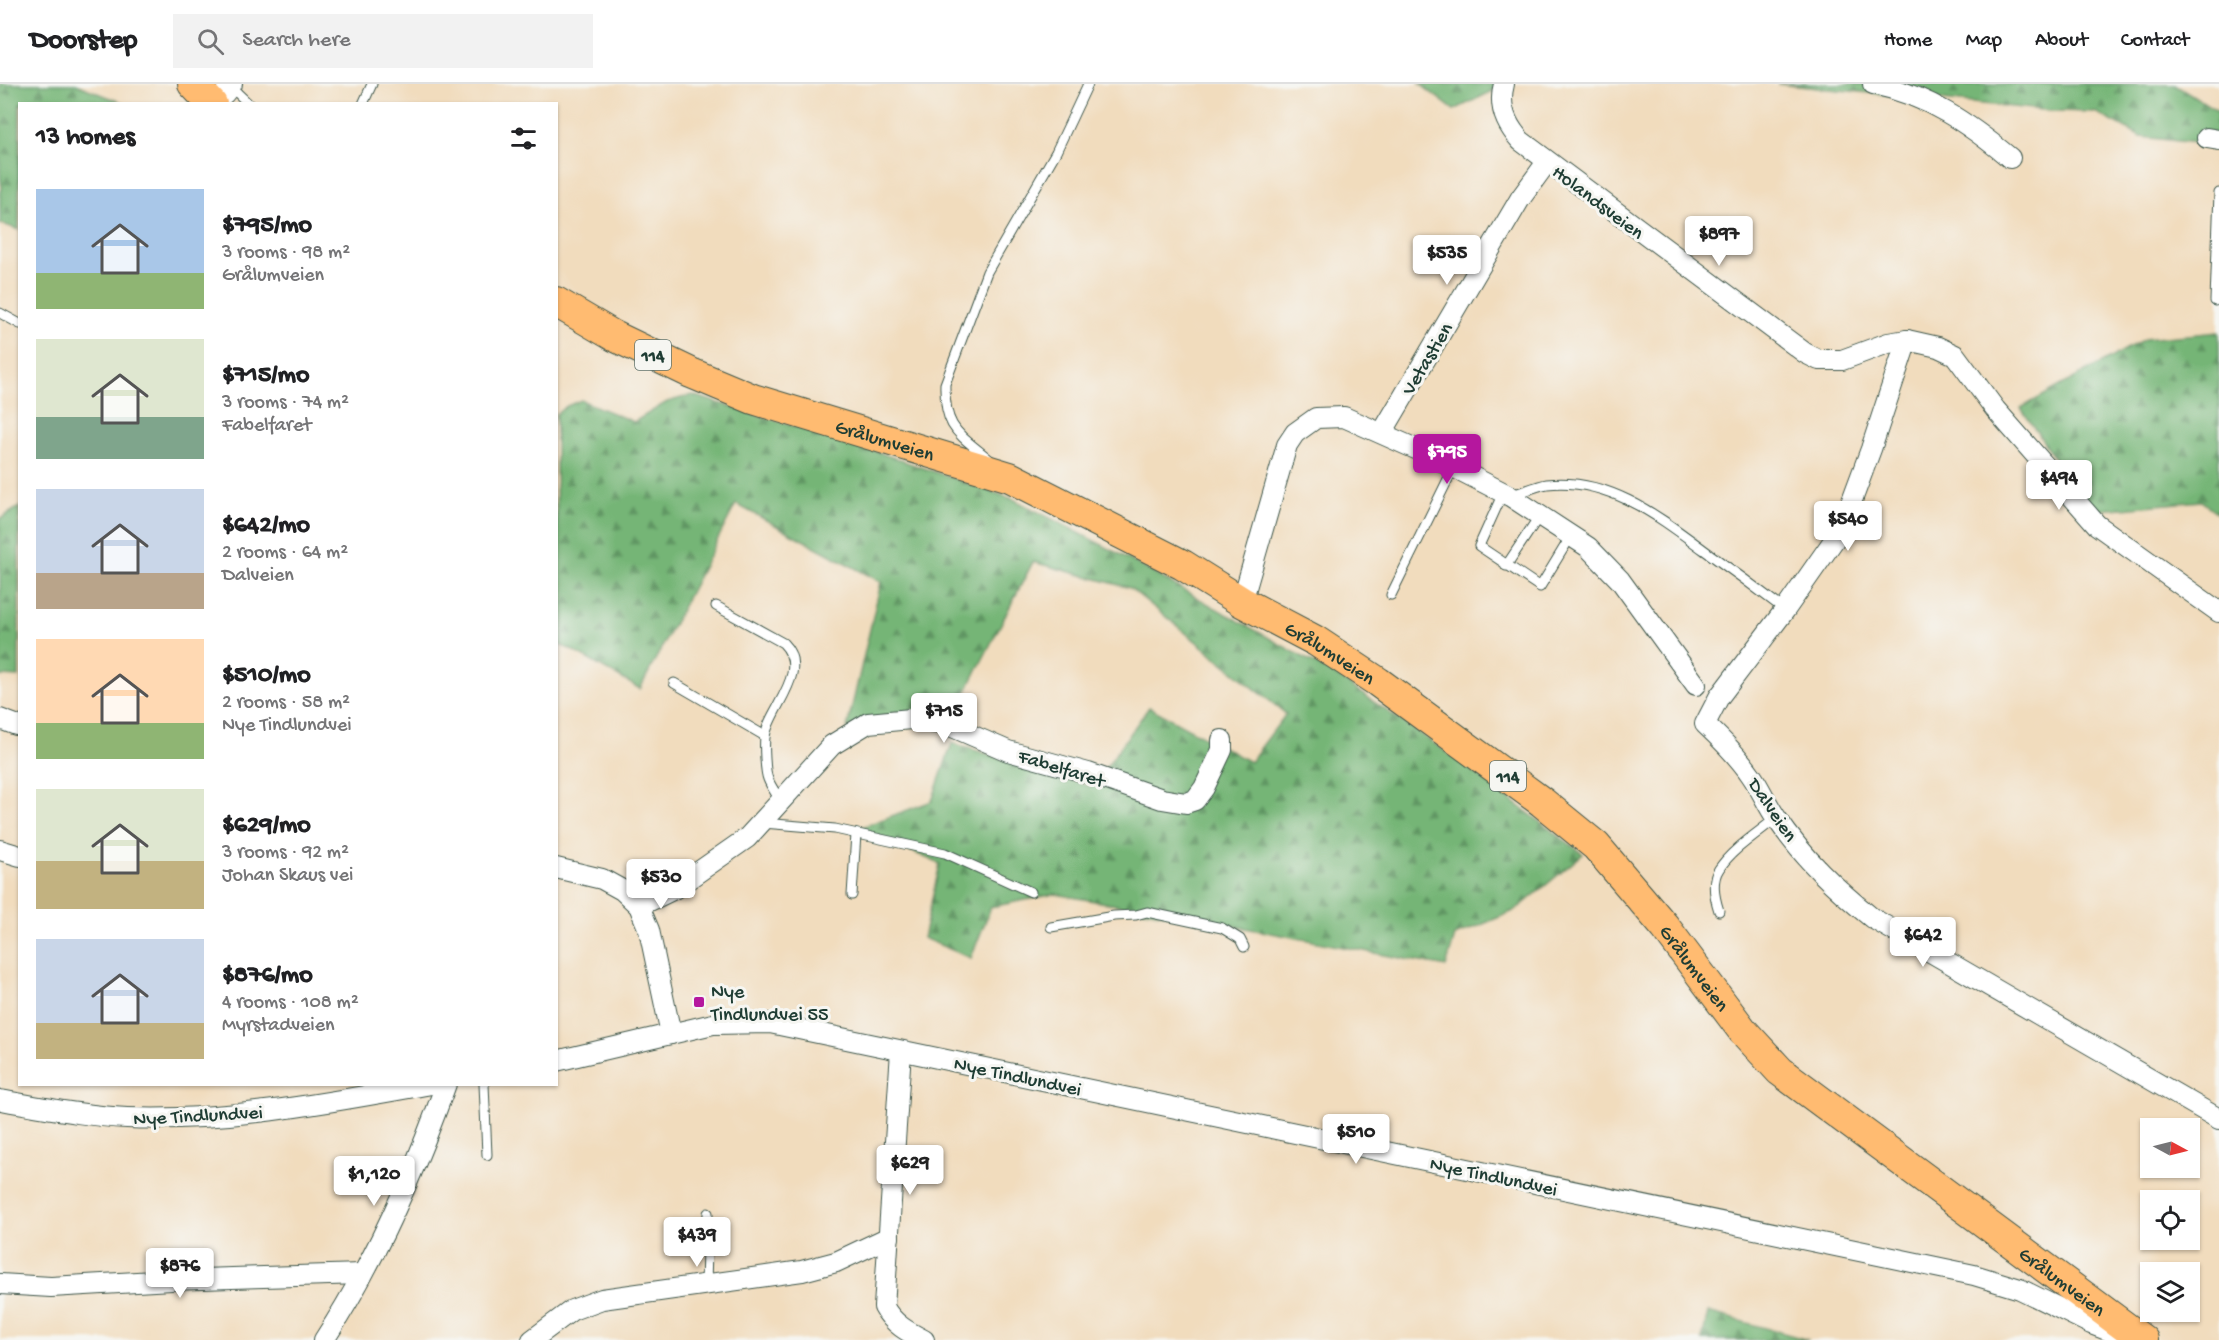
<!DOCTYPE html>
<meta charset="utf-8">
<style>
:root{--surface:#fff;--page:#f2f2f2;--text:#202124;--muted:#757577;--line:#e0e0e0;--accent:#b5179e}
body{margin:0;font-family:"Gochi Hand",sans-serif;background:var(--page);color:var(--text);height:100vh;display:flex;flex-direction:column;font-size:22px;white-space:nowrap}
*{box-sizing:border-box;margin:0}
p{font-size:20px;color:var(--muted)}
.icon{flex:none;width:33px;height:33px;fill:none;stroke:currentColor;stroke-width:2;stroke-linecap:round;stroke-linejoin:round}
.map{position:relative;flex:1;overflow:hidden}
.drawer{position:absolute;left:18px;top:18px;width:540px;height:984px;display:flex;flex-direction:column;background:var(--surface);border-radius:0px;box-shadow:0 2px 4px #0004}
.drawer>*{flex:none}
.needle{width:39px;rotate:97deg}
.tools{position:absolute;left:2140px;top:1034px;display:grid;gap:12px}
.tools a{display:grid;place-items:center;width:60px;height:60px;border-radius:0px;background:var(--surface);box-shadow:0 2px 4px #0004;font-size:30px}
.price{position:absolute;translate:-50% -51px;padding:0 14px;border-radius:6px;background:#fff;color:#222;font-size:20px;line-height:39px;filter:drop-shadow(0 2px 3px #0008)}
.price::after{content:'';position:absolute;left:50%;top:36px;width:18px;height:14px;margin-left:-9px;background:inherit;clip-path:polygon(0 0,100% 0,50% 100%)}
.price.on{background:var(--accent);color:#fff}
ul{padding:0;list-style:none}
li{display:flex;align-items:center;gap:18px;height:150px;padding:0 18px}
li span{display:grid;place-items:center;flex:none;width:168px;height:120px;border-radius:0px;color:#555}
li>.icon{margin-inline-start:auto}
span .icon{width:72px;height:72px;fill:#fffc;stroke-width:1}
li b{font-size:26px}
h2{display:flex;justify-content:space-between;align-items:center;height:72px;padding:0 18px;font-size:26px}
header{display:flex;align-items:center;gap:36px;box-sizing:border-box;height:84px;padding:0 30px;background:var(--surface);border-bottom:2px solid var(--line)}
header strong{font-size:28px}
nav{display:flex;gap:33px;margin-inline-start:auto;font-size:21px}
.search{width:420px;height:54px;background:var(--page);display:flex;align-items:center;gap:15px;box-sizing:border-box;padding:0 21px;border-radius:0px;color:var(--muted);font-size:22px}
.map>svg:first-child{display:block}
.forest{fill:url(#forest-firs);stroke:#4a7955;stroke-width:1.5}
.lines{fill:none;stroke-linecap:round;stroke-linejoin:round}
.lane-casing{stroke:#3e5549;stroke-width:11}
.street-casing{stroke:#3e5549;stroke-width:22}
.primary-casing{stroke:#3e5549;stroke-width:32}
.lane{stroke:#fff;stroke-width:9}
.street{stroke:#fff;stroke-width:20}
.primary{stroke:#ffbb71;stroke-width:30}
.poi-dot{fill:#b5179e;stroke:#f6f6f2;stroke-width:2}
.labels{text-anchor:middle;stroke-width:6;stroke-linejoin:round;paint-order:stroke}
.shield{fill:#f6f6f2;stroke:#60746d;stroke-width:1.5}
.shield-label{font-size:18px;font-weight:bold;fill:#1f3d34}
.street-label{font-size:20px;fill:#1f3d34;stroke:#f6f6f2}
.poi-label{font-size:20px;fill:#1f3d34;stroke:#f6f6f2;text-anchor:start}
</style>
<header>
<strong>Doorstep</strong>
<div class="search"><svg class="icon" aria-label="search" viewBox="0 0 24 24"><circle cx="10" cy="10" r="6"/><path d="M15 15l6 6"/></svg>Search here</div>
<nav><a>Home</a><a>Map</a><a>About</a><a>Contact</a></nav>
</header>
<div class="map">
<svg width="2219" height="1256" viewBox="0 0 2219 1256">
<defs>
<pattern id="forest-firs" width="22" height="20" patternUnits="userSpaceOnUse" patternTransform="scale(1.5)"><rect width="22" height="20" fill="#75b576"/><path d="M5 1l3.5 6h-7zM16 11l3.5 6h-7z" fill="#5f9462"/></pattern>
</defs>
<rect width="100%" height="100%" fill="#f6f6f2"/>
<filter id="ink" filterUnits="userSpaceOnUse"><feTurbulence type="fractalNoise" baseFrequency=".0167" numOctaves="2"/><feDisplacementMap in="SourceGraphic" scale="12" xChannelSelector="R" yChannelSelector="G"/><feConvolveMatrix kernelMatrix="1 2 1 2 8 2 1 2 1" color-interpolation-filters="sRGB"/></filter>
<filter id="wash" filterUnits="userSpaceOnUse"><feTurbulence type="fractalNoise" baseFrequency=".008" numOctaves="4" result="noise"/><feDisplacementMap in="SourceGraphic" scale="24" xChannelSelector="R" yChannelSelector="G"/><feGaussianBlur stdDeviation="1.35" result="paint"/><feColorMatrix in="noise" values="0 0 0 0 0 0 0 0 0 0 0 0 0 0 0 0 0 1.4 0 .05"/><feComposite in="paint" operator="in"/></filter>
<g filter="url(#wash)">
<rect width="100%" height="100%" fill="#f1dcbd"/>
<g class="forest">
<polygon points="0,0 76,0 123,19 20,20 19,146 0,139 0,109 2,105 0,88"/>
<polygon points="1420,0 1507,0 1454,26"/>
<polygon points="1778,0 2175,0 2219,28 2215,61 2141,53 2095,28 2053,27"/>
<polygon points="2219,248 2219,430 2201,417 2089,427 2021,324 2144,255"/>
<polygon points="692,311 854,360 1013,415 1112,466 1335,591 1455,674 1583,770 1516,826 1455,852 1446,883 1245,844 1055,810 991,823 971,874 923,854 940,780 859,744 932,717 952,659 1092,703 1149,623 1250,678 1286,630 1130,504 1033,478 954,631 897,628 847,644 881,498 736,420 640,605 570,565 557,560 556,330 567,322 581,316 634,338 667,318"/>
<polygon points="19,423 19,593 0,592 0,435"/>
<polygon points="1708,1228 1808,1256 1702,1256"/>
</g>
</g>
<g filter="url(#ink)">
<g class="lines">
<defs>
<g id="lane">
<polyline points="230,2 249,20"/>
<polyline points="363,20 372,0"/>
<polyline points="2215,217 2219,109"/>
<polyline points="0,229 20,240"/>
<path d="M 990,376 C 958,349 944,345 945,300 L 987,188 L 1056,68 L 1088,0"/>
<polyline points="1503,409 1479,462 1540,503 1571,452"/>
<path d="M 1512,411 C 1523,408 1536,402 1547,400 C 1608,393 1658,432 1704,466 C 1732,486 1759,506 1785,526"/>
<polyline points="1506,482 1540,431"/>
<polyline points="1391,511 1454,383"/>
<path d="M 716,522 L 783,559 C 812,588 768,625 765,653 C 764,662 765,688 768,695 C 771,703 776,709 780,716"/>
<polyline points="674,599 765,652"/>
<polyline points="763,739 835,745 945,769 1031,808"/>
<polyline points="852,811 856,750"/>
<path d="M 1719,827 C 1715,815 1711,797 1719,785 C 1732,765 1758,749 1776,734"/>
<polyline points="1051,843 1114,832 1136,831 1147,828 1222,844 1240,855 1244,863"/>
<polyline points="484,1000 487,1071"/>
<polyline points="706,1201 708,1129"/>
</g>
<g id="street">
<path d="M 1504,0 C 1498,22 1506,41 1521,57 L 1805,269 L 1819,276 L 1842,276 L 1888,259 L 1907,256 L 1938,263 L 1955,271 L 1995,325 L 2097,441 L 2219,528"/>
<path d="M 1873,0 C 1927,11 1968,39 2010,74"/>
<polyline points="224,10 232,0"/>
<polyline points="2207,54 2219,56"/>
<path d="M 1907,256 L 1871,365 L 1841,446 L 1785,526 L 1719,613 L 1705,640 C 1722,656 1738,672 1751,691 C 1761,705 1767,721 1777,735 C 1804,775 1835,804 1872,834 L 2219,1035"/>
<polyline points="1382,349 1520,115 1547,78"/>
<polyline points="1242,518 1287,361 1295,349 1316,334 1344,333 1434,373 1510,412 1588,463 1620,496 1696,601"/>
<polyline points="0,635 16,641"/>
<polyline points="0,766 20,772"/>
<polyline points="556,784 602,795 622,806 639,822 649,846 671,950"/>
<polyline points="639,822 674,805 747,754 832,661 868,639 911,635 948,641 1008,667 1088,689 1162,715 1186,719 1195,716 1204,704 1222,666 1222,656"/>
<path d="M 901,967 L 884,1223 C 893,1240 908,1248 924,1256"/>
<polyline points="556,977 713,940 770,939 1974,1191 2020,1205 2091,1240 2128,1254"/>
<path d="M 0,1016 C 42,1023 84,1032 127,1034 C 229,1038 331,1018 431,1000"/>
<polyline points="0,1200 51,1203 171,1196 362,1190"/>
<path d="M 324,1256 C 374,1179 415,1087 446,1000"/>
<polyline points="532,1256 572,1226 602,1215 802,1187 836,1178 889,1153"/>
</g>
<g id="primary">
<polyline points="193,0 212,20"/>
<path id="s1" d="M 556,218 L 614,252 L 691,289 L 753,315 L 1010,393 L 1183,481 L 1242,518 L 1316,557 L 1378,598 L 1542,718 L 1596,762 L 1665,843 L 1743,947 L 1780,987 L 2143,1256"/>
</g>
</defs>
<use href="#lane" class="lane-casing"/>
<use href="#street" class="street-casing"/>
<use href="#primary" class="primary-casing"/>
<use href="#lane" class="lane"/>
<use href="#street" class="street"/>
<use href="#primary" class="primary"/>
</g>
</g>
<rect class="poi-dot" x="693" y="912" width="12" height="12" rx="3"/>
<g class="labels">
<g class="shield">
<rect x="635" y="256" width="36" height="30" rx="4.5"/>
<rect x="1490" y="677" width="36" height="30" rx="4.5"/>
</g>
<g class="shield-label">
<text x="653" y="277">114</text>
<text x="1508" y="698">114</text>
</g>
<g class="street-label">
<text transform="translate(1599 117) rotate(37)" y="7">Holandsveien</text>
<text transform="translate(1426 274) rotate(-59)" y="7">Vetastien</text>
<text dy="7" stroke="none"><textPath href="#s1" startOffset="358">Grålumveien</textPath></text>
<text dy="7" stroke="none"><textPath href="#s1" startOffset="854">Grålumveien</textPath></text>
<text transform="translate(1062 683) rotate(17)" y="7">Fabelfaret</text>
<text transform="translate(1774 725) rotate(56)" y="7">Dalveien</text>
<text dy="7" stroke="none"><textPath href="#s1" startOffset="1340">Grålumveien</textPath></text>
<text transform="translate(1018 991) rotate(12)" y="7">Nye Tindlundvei</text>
<text transform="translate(198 1030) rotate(-3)" y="7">Nye Tindlundvei</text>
<text transform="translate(1494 1091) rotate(12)" y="7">Nye Tindlundvei</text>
<text dy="7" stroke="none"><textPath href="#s1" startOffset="1826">Grålumveien</textPath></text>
</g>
<g class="poi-label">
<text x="711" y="913">Nye<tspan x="711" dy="23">Tindlundvei 55</tspan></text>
</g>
</g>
</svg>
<div class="tools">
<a><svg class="needle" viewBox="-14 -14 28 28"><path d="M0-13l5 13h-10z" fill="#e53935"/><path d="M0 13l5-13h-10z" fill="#757577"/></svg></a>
<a><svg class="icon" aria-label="locate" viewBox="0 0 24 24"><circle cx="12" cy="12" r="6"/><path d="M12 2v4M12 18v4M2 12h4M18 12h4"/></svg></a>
<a><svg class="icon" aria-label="layers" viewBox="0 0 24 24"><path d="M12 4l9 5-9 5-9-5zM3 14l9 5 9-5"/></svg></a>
</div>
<b class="price" style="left:1719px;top:183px">$897</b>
<b class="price" style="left:1447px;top:202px">$535</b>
<b class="price on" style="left:1447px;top:401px">$795</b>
<b class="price" style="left:2059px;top:427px">$494</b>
<b class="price" style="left:1848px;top:468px">$540</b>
<b class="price" style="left:944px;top:660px">$715</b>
<b class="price" style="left:661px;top:826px">$530</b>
<b class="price" style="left:1923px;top:884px">$642</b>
<b class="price" style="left:1356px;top:1081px">$510</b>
<b class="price" style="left:910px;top:1112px">$629</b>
<b class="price" style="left:374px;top:1123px">$1,120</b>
<b class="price" style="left:697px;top:1184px">$439</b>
<b class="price" style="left:180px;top:1215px">$876</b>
<section class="drawer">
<h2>13 homes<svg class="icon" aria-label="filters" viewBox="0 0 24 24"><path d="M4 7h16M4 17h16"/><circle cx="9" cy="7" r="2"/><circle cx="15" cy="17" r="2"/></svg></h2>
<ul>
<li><span style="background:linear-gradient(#a9c7e8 70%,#8fb573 0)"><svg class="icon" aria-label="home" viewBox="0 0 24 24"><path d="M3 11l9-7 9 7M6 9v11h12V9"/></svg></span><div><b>$795/mo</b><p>3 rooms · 98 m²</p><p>Grålumveien</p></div></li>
<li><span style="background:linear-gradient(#dfe7d0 65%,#7fa58c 0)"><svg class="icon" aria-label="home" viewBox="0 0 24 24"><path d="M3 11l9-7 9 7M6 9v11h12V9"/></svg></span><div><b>$715/mo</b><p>3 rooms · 74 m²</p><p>Fabelfaret</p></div></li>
<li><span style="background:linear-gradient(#c9d6e8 70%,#b9a48a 0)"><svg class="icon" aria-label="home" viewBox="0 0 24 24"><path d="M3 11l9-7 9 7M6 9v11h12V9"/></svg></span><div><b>$642/mo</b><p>2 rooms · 64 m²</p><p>Dalveien</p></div></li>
<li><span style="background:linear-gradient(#ffd9b3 70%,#8fb573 0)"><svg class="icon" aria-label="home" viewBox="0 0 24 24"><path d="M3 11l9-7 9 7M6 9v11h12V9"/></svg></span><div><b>$510/mo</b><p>2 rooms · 58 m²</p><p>Nye Tindlundvei</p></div></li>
<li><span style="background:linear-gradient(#dfe7d0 60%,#c2b280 0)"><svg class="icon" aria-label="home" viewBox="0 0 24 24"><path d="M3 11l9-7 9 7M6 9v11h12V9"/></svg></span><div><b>$629/mo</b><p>3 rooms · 92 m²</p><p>Johan Skaus vei</p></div></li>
<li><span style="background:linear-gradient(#c9d6e8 70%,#c2b280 0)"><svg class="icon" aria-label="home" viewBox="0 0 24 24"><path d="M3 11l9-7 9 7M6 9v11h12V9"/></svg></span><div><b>$876/mo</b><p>4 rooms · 108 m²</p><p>Myrstadveien</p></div></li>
</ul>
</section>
</div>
